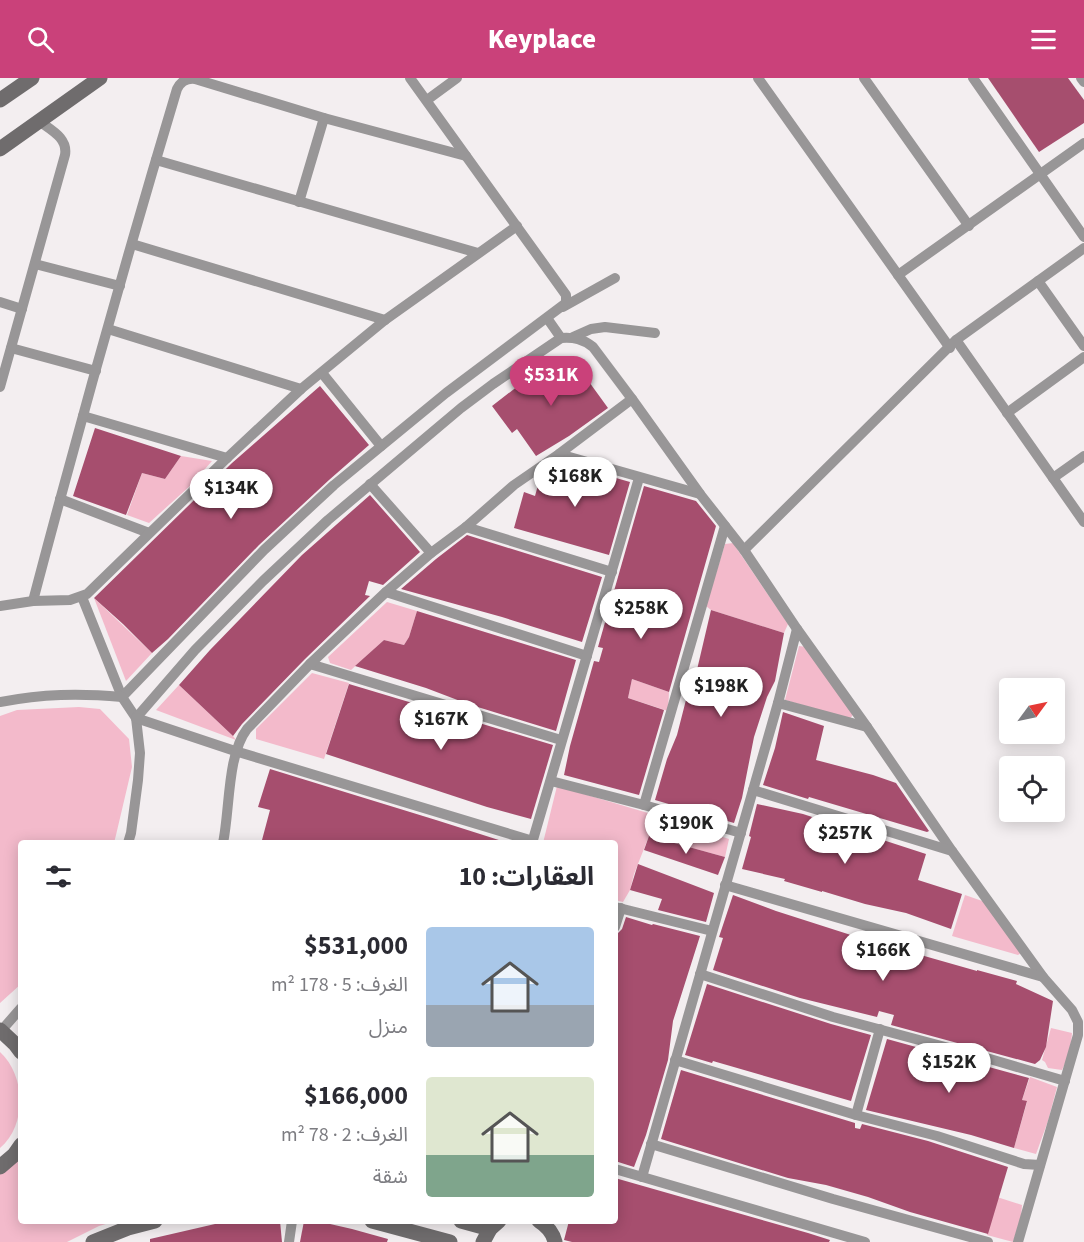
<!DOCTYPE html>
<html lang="ar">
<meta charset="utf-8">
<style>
:root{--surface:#fff;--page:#f7f7f7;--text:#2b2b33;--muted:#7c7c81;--accent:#ca417a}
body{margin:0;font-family:"Source Sans 3","Noto Sans Arabic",sans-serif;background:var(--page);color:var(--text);direction:rtl;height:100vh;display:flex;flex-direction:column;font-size:22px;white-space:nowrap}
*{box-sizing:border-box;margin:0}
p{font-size:20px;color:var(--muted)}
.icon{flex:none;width:33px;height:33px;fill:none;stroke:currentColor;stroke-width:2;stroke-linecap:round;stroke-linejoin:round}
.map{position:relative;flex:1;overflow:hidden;direction:ltr}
.sheet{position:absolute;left:18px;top:762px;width:600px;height:384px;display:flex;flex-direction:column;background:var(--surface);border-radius:6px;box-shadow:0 3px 15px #0003;direction:rtl}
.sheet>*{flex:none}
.needle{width:39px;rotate:57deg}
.fabs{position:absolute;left:999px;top:600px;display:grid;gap:12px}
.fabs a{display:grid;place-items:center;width:66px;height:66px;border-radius:6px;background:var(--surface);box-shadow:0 3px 15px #0003;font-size:30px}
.price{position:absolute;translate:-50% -51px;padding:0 14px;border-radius:21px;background:#fff;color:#222;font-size:20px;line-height:39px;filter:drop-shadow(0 2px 3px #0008)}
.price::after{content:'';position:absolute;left:50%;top:36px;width:18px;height:14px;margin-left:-9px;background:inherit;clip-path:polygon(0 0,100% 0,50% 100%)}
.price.on{background:var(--accent);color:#fff}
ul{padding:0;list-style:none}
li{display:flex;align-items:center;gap:18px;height:150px;padding:0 24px}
li span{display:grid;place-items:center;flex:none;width:168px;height:120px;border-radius:6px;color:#555}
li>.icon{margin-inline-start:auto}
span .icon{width:72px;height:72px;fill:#fffc;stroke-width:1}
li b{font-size:26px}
h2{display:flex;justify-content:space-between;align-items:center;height:72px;padding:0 24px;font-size:26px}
header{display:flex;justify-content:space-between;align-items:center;height:78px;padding:0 24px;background:var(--accent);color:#fff;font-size:27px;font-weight:800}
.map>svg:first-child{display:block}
.green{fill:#f3bacb}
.building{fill:#a64e6e}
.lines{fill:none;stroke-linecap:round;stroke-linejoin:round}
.street{stroke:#989697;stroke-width:10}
.secondary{stroke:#6f6c6d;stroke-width:15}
</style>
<header><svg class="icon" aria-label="menu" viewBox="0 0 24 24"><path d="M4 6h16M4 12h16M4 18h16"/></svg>Keyplace<svg class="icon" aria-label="search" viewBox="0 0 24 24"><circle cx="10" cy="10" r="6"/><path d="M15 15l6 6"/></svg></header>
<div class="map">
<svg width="1084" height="1164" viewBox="0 0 1084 1164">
<rect width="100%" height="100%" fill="#f3eef0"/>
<g class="green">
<polygon points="181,378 212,383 191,407 149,445 127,437 142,395 165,401"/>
<polygon points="733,465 788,546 784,555 711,532 706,528 725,466"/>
<polygon points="94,520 152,575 126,603"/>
<polygon points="387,524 417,533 409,559 404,567 384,562 351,592 330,585 328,579"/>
<polygon points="799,568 807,569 854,635 850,641 785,622"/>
<polygon points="312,595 349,605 324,681 256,661 256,651"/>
<polygon points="632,601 669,614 668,633 628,620"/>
<polygon points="179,607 233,658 236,662 156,632"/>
<polygon points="79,629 100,631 129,661 132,689 116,757 114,765 21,765 21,906 0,925 0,638 17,632"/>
<polygon points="557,708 658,738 729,761 725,779 649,758 634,796 630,812 623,824 615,822 615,765 543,765"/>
<polygon points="965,817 988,825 1021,875 1018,877 952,858"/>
<path d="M 1051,950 L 1072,955 C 1071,969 1068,980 1062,992 L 1048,990 L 1045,984 L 1042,982 Z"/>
<path d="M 0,974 C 26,998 27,1047 0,1070 Z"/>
<polygon points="1030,999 1057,1009 1048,1043 1036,1076 1014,1070 1027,1024 1022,1022"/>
<polygon points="21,1076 21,1143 116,1143 99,1148 67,1164 0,1164 0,1093"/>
<polygon points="997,1119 1022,1127 1021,1139 1013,1164 987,1157"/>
</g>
<g class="building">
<polygon points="988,0 1068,0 1084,22 1084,45 1039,74"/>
<polygon points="571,279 608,330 569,358 536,378 517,351 512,355 492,328 527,301 532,309"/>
<polygon points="320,308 369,367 329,402 259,467 168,561 152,575 123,546 94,520 232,385"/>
<polygon points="95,350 181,378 165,401 142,395 126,437 73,418"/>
<polygon points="560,384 630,404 609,477 514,450 524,414 535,418 540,400"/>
<polygon points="644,408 696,423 716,448 669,614 632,601 628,620 664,632 639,717 564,697 570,668 594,583 599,584 603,570 598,569"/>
<polygon points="370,417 420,474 383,507 369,503 365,517 370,518 305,581 242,646 233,658 179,607 210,572 302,477"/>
<polygon points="467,457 602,499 582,564 502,539 401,511 436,481"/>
<polygon points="711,532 784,555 775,603 767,619 754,659 742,720 734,745 655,722 667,681 677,657 687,618 696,596"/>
<polygon points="417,533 576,582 556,653 468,626 426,610 355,588 384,562 404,567 409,559"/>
<polygon points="349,606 553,667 531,741 487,729 326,676"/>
<polygon points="783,634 824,648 816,682 873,697 896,705 929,753 927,754 809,719 808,721 763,707 775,670"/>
<polygon points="270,691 436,742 502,763 501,765 272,765 262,762 270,732 258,729"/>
<polygon points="757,726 803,736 926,776 918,802 962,816 951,851 906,835 865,826 822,813 822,814 784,803 785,801 742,791 751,759 749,758"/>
<polygon points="649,758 725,779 718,797 644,772"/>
<polygon points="638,786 714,815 706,844 658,832 662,821 630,812"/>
<polygon points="733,817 776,833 854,858 977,893 977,892 1017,903 1016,906 1053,923 1046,969 1040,982 1035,986 891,947 894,937 879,933 877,939 800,920 713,892 723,860 719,859"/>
<polygon points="626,839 652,847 653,846 700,858 673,943 668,982 646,1057 634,1089 615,1083 615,863 617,856 622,851"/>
<polygon points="707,906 831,946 871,957 851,1023 713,983 712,985 685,977"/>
<polygon points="887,961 1029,1000 1022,1022 1027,1023 1014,1070 971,1057 866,1032"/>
<polygon points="681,992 855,1045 855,1050 860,1051 862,1046 928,1063 1008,1089 988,1156 910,1134 868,1119 826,1107 788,1100 661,1061"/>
<polygon points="615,1100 808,1155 830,1162 829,1164 572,1164 564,1162 569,1143 615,1143"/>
<polygon points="228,1143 280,1143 282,1164 150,1164 150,1161"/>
<polygon points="304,1143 317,1143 352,1151 388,1161 387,1164 300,1164"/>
</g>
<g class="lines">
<g class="street">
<polyline points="758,0 950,270"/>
<polyline points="864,0 969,148"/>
<polyline points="973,0 1084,159"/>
<polyline points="1081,0 1084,4"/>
<polyline points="427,22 457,0"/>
<polyline points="156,82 478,175"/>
<polyline points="299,124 324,40"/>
<polyline points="132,166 385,242"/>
<polyline points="35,186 120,208"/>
<polyline points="898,197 1084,65"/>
<polyline points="1038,203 1084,268"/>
<polyline points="0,224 22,231"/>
<polyline points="563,229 615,200"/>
<polyline points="547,240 561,260"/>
<polyline points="108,251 301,311"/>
<polyline points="573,259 591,251 605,249 655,255"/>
<polyline points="956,262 1084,444"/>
<polyline points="11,270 96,293"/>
<polyline points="322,295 381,368"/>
<path d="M 0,309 L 65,77 C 68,60 51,52 39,43"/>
<polyline points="1007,335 1084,279"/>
<polyline points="83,338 227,380"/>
<polyline points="559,376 700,416"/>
<polyline points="1053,400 1084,378"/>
<polyline points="370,406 431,475"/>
<polyline points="60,421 149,455"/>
<polyline points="466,449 612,494"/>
<polyline points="744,472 956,262 1084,170"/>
<polyline points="386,514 587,578"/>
<polyline points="82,519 122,619 136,640 140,675 138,702 131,755 128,765"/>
<path d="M 33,523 C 78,352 126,181 177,11 C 181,3 187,0 195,1 L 324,40 L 466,78"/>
<polyline points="0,528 33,523 70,522 87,516 227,380 301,311 385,242 517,148"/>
<polyline points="310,586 561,662"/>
<polyline points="122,619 264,472 334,407 446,315 566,225 566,217 410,0"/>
<path d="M 0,624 C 43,616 78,615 122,619"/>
<polyline points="778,625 867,649"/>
<path d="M 136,640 L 195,572 L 263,503 L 328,442 L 461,330 L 493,306 L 561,260 C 574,259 583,261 593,269 L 632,321 L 700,416 L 744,472 L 797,551 L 867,649 L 952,773 L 1043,899 L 1072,932 L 1078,944 L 1078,957 L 1018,1164"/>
<polyline points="136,640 235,673 533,763"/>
<polyline points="551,703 644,727 741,755"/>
<polyline points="753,712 952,773"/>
<polyline points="644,727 725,448"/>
<path d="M 223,765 C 230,732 227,677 247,651 L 310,586 L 386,514 L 431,475 L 466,449 L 514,407 L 559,376 L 632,321"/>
<polyline points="532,765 639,400"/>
<polyline points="725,807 1043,899"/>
<polyline points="615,829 712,853"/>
<polyline points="615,849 621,830"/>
<polyline points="700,896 833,939 990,981 1065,1003"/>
<polyline points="1,953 21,930"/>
<polyline points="675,982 856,1037 937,1058 1024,1086 1040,1087"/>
<polyline points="856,1037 880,951"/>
<polyline points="651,1066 833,1121 988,1164"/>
<polyline points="615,1091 865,1164"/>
<polyline points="642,1099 778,625 797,551"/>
<polyline points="289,1164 292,1143"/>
</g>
<g class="secondary">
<polyline points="0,22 32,0"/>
<polyline points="0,71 100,0"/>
<polyline points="0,952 15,966 21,974"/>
<polyline points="0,1089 14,1077 21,1067"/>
<polyline points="372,1143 450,1164"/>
<polyline points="461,1143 490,1151"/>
<path d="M 539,1143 C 547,1148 553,1155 555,1164"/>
<polyline points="93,1164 128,1150 155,1143"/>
<polyline points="483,1164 490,1151 499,1143"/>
</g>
</g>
</svg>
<div class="fabs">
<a><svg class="needle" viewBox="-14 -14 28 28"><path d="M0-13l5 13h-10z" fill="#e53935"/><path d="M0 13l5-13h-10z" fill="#7c7c81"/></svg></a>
<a><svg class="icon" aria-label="locate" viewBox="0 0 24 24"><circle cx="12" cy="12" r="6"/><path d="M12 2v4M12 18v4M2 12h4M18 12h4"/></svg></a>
</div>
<b class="price on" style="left:551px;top:329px">$531K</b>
<b class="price" style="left:575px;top:430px">$168K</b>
<b class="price" style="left:231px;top:442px">$134K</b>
<b class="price" style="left:641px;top:562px">$258K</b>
<b class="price" style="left:721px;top:640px">$198K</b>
<b class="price" style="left:441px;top:673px">$167K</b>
<b class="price" style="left:686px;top:777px">$190K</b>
<b class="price" style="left:845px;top:787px">$257K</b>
<b class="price" style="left:883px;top:904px">$166K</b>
<b class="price" style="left:949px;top:1016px">$152K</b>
<section class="sheet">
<h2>العقارات: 10<svg class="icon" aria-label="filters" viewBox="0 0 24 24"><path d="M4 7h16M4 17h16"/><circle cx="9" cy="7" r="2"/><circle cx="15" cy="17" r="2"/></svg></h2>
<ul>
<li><span style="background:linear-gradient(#a9c7e8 65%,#9aa5b1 0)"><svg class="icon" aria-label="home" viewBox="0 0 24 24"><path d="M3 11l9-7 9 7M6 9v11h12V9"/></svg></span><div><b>$531,000</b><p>الغرف: 5 · 178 m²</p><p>منزل</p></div></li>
<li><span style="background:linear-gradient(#dfe7d0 65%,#7fa58c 0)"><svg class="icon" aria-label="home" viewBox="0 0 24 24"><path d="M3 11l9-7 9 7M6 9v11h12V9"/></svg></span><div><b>$166,000</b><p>الغرف: 2 · 78 m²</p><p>شقة</p></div></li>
</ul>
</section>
</div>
